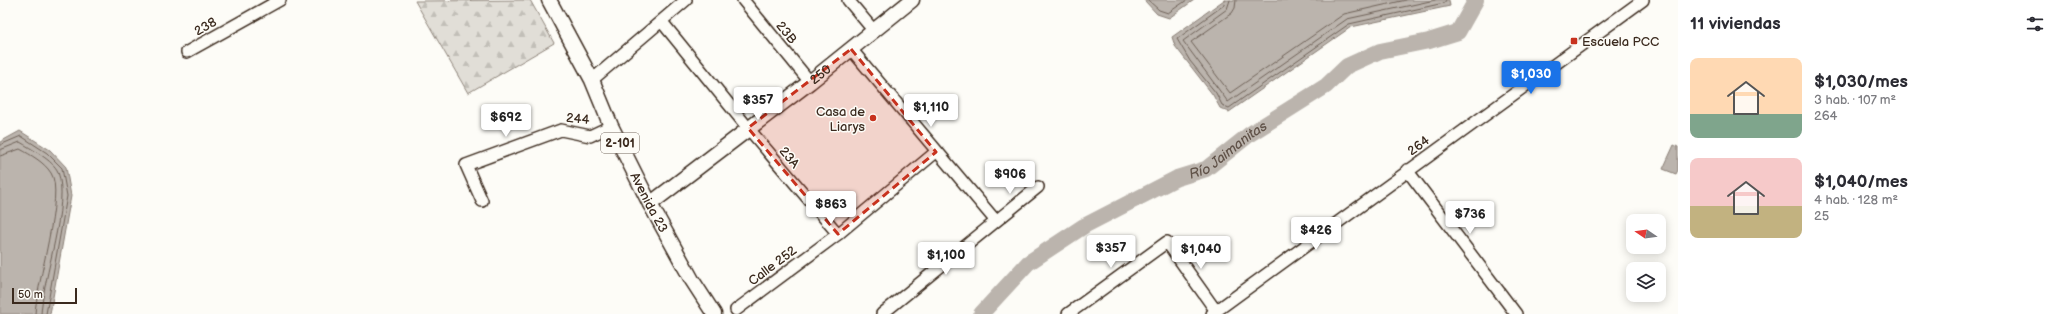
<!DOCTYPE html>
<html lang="es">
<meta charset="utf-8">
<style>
:root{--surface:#fff;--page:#f2f2f3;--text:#2b2b33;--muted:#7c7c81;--accent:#1a73e8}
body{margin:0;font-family:"Balsamiq Sans",sans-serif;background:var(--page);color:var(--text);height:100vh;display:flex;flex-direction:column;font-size:15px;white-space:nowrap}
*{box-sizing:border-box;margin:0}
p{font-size:13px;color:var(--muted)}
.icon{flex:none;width:22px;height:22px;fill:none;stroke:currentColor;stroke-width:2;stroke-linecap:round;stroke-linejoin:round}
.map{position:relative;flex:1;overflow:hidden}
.drawer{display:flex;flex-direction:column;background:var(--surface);width:380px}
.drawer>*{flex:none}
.needle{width:26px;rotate:283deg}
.fabs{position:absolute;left:1626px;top:214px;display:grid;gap:8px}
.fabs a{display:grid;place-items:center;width:40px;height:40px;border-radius:8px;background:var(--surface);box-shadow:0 2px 10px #0003;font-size:20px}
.scale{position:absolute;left:12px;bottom:10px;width:65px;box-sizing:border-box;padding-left:4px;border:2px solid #3b2a1e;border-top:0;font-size:11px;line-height:14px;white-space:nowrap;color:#3b2a1e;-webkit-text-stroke:3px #fdfcf7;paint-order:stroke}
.price{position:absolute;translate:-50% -34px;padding:0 9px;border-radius:4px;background:#fff;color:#222;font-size:13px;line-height:26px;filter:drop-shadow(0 1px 2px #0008)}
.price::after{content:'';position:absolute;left:50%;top:24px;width:12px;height:9px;margin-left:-6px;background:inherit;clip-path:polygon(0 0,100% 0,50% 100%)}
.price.current{background:var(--accent);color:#fff}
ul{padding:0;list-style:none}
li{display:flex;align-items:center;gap:12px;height:100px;padding:0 12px}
li span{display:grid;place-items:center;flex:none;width:112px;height:80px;border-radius:8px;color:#555}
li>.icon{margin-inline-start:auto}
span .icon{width:48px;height:48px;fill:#fffc;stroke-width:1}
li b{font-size:17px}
h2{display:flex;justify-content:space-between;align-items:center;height:48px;padding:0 12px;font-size:17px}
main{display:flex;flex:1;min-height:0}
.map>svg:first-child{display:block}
.forest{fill:url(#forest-firs);stroke:#8e847a}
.water{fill:#bbb4ad;stroke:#887d74}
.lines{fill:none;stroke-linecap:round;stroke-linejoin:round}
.shore{stroke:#6e6157;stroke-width:1}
.river{stroke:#bbb4ad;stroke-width:16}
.minor-casing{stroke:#3b2a1e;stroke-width:14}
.major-casing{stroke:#3b2a1e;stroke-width:17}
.minor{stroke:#fdfcf7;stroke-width:11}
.major{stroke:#fdfcf7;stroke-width:14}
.marked{fill:#c8321e;fill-opacity:0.2;stroke:#c8321e;stroke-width:3;stroke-dasharray:8 5;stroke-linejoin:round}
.poi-dot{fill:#c8321e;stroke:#fdfcf7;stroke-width:1.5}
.labels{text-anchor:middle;stroke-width:3;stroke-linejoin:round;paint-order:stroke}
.shield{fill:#fdfcf7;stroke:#75695f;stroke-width:1}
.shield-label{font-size:12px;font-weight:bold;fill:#3b2a1e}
.street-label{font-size:13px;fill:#3b2a1e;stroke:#fdfcf7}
.poi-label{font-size:13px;fill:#3b2a1e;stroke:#fdfcf7;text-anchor:start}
.water-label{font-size:14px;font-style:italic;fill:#615349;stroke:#fdfcf7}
</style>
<main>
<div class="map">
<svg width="1678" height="314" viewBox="0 0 1678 314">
<defs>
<pattern id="forest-firs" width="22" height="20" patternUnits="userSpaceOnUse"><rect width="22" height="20" fill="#e1ded7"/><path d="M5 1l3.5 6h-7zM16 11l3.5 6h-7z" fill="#c2bfb8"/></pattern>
</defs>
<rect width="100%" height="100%" fill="#fdfcf7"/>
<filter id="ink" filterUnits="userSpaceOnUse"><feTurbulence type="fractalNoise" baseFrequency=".025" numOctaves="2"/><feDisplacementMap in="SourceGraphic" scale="8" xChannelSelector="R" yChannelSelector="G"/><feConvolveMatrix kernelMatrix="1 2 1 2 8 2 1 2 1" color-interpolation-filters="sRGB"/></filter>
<g filter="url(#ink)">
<polygon class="forest" points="530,0 554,43 468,93 415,1"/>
<g class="water">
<polygon points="1144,0 1194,0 1169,18 1157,14"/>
<polygon points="1224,0 1449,0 1450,6 1351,27 1229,112 1220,108 1213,95 1175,46 1172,37"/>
<polygon points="20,131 50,150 66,167 71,196 50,314 0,314 0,142"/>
<polygon points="1674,145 1678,147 1678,170 1676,174 1663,169"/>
</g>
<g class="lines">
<g class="shore">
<polyline points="1148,0 1159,10 1168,13 1187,0"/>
<polyline points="1225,0 1224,5 1177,39 1190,61 1216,93 1222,105 1229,108 1349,24 1444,3 1446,0"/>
<polyline points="1230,0 1227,9 1183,41 1228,102 1347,19 1435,0"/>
<polyline points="1236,0 1235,8 1232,13 1191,42 1230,93 1344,14 1406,0"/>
<polyline points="0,145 21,136 47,153 62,168 67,196 46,314"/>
<path d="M 0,150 L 20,142 C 30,148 54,161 58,172 C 70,204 43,277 41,314"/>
<path d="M 0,156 L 20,149 C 31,155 44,162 51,173 C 65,193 36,285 35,314"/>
</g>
<path class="river" id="s1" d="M 981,314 L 1028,263 L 1084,226 L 1177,178 L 1206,169 L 1250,134 L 1326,86 L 1347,66 L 1380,51 L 1429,41 L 1458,32 L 1476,0"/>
<defs>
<g id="minor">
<polyline points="743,0 810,82"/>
<polyline points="848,0 874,31"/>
<polyline points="662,22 748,128 838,234"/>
<polyline points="851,49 995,220"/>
<polyline points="187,52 280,0"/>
<polyline points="592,80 686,0"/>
<polyline points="1407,170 1516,314"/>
<polyline points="482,201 466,165 561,130 590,136 611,126"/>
<polyline points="736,310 838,234 936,152"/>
<polyline points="882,314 1038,187"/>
<polyline points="1068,314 1167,242 1216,311"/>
<polyline points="1212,314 1643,0"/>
</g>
<g id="major">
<path id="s2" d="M 549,0 L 592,80 L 611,126 L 650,204 L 692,280 L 714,314"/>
<path id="s3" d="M 650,204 L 810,82 L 912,0"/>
</g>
</defs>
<use href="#minor" class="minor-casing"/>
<use href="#major" class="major-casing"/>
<use href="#minor" class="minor"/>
<use href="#major" class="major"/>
</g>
</g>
<path class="marked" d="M 851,49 L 936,152 L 838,234 L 748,128 Z"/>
<g class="poi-dot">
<rect x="1570" y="37" width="8" height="8" rx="2"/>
<circle cx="873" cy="118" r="4"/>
</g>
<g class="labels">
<rect class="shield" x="601" y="133" width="38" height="20" rx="3"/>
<g class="shield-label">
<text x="620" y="147">2-101</text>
</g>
<g class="street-label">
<text transform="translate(205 26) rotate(-30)" y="5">238</text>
<text transform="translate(787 32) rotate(51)" y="5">23B</text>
<text dy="5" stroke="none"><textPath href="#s3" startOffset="214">250</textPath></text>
<text transform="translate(578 118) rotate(6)" y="5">244</text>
<text transform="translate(1418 145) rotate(-36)" y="5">264</text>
<text transform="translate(790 157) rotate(50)" y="5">23A</text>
<text dy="5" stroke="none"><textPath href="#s2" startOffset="226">Avenida 23</textPath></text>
<text transform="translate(772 265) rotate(-37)" y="5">Calle 252</text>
</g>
<g class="poi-label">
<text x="1582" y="46">Escuela PCC</text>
<text x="865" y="116" text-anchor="end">Casa de<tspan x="865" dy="15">Liarys</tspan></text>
</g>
<g class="water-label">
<text dy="5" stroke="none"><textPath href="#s1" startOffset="300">Río Jaimanitas</textPath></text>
</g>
</g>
</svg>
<div class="fabs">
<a><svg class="needle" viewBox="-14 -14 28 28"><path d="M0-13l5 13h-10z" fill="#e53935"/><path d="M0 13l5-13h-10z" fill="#7c7c81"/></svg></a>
<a><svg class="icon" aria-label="layers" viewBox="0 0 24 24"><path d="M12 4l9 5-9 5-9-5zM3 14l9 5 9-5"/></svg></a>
</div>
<div class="scale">50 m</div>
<b class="price current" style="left:1531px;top:95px">$1,030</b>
<b class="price" style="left:758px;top:121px">$357</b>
<b class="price" style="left:931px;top:128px">$1,110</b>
<b class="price" style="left:506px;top:138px">$692</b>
<b class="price" style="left:1010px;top:195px">$906</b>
<b class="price" style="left:831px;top:225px">$863</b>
<b class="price" style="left:1470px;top:235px">$736</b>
<b class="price" style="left:1316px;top:251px">$426</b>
<b class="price" style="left:1111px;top:269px">$357</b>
<b class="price" style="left:1201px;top:270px">$1,040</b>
<b class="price" style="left:946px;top:276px">$1,100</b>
</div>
<section class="drawer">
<h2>11 viviendas<svg class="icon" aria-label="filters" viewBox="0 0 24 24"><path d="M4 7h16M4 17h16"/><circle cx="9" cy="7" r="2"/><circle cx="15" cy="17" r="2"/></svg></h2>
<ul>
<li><span style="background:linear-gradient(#ffd9b3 70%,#7fa58c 0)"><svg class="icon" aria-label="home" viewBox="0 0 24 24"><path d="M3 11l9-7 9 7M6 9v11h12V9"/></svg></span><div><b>$1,030/mes</b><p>3 hab. · 107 m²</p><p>264</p></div></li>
<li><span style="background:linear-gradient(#f6c9c9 60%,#c2b280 0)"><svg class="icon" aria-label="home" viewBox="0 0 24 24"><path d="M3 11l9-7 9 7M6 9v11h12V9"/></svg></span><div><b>$1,040/mes</b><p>4 hab. · 128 m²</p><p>25</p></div></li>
</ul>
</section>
</main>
